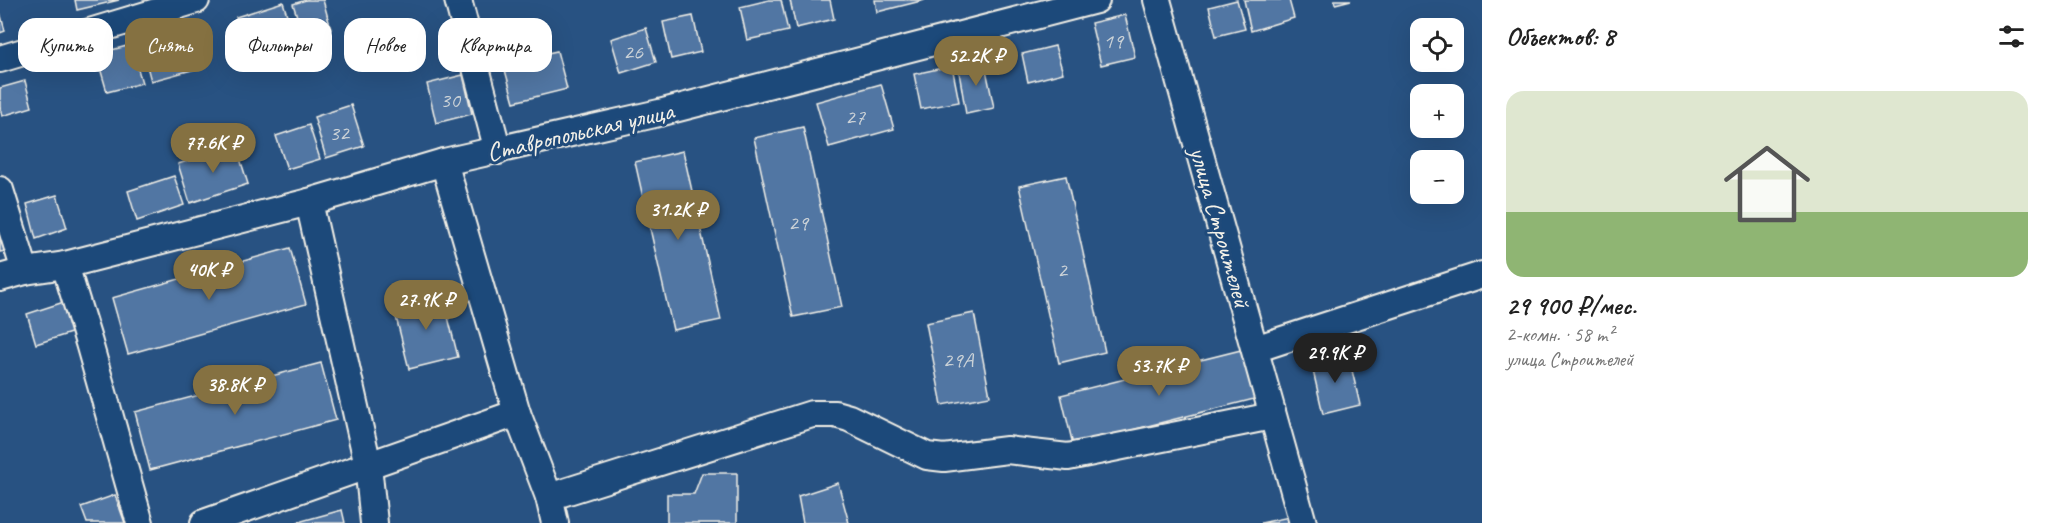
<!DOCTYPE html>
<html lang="ru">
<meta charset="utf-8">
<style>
:root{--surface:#fff;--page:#f2f2f2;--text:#222;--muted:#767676;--line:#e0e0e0;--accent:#857141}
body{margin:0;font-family:Caveat,sans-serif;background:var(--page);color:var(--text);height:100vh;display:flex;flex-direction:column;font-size:22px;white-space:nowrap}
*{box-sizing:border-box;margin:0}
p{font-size:20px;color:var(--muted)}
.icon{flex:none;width:33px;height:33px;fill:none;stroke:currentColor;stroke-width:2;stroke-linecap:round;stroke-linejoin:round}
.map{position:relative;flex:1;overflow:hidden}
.details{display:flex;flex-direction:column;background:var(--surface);width:570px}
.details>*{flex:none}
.hud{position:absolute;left:18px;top:18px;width:570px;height:54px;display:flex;gap:12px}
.fabs{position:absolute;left:1410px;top:18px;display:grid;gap:12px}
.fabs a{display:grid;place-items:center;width:54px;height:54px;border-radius:12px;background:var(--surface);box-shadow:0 6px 24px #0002;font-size:30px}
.price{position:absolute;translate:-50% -51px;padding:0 14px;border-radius:21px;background:var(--accent);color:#fff;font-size:20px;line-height:39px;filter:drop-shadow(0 2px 3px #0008)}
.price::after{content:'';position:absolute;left:50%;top:36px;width:18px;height:14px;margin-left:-9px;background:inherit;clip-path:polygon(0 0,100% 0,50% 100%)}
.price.selected{background:#222;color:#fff}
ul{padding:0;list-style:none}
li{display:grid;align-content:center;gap:12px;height:318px;padding:0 24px}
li+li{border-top:2px solid var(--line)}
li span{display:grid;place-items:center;height:186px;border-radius:18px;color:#555}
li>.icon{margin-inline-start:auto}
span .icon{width:108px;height:108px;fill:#fffc;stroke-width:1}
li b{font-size:26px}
h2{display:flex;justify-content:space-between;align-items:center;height:72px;padding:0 24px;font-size:26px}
.tag{padding:0 21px;border-radius:18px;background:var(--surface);box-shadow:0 6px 24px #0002;font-size:21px;line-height:54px}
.tag.selected{background:var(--accent);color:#fff}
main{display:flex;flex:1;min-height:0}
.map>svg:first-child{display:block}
.building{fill:#5176a3;stroke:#f4f1e8;stroke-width:1.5}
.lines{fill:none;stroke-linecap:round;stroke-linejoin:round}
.street-casing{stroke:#f4f1e8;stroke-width:30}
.street{stroke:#1f4a7a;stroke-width:26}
.labels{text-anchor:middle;stroke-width:6;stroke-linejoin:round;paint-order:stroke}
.number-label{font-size:22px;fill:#cbd2d7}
.street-label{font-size:26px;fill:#f4f1e8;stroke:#1f4a7a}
</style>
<main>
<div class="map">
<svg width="1482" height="523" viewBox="0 0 1482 523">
<rect width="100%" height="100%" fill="#285282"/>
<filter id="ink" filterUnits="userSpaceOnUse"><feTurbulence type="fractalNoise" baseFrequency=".0167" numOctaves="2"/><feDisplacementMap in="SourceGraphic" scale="12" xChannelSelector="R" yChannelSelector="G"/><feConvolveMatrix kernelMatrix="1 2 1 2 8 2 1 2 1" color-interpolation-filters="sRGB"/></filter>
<g filter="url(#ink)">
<g class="building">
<polygon points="75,0 119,0 77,10"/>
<polygon points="306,0 323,0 331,29 304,38 293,4"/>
<polygon points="769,0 781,0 788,31 747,40 740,7"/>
<polygon points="790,0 830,0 834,19 796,28"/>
<polygon points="875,0 925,0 877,12"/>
<polygon points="1237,0 1245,29 1216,36 1209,7"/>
<polygon points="1244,0 1289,0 1294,18 1251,31"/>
<polygon points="1334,0 1351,0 1335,4"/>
<polygon points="283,2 297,48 249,62 236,17"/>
<polygon points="0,12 5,31 0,33"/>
<polygon points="1125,15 1135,57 1101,65 1091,23"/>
<polygon points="693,16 701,52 671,59 663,22"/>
<polygon points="192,25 203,67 151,81 140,40"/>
<polygon points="646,28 656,62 621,73 611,39"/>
<polygon points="131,45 142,83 107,92 96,54"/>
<polygon points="1055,46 1063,73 1028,82 1022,54"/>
<polygon points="557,51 567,89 514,102 503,63"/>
<polygon points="984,60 994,108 966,114 958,66"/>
<polygon points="952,66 959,102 921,109 914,74"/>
<polygon points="463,75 472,114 436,123 427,84"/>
<polygon points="25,81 32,107 2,116 0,107 0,88"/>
<polygon points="881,84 894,129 829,147 816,102"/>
<polygon points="351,105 364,146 326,158 314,117"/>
<polygon points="309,125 320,159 287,169 276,136"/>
<polygon points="803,127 842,307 793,317 754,138"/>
<polygon points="236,146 248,184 190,203 178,164"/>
<polygon points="683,151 721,320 673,330 635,162"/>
<polygon points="174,176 184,205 137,221 128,191"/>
<polygon points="1066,176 1105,352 1059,363 1019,186"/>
<polygon points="57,195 67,228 36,239 27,204"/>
<polygon points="0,233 5,251 0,252"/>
<polygon points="290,248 306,304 128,354 112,298"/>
<polygon points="442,293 458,357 409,369 393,305"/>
<polygon points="67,301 77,331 36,344 27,314"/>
<polygon points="974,313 990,396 942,405 926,323"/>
<polygon points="1245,349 1258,398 1073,445 1061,395"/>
<polygon points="1348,353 1360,405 1323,414 1311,362"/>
<polygon points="321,363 336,420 150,470 135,412"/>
<polygon points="702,473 737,473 737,523 667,523 667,494 694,494"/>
<polygon points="838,483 849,523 803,523 798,496"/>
<polygon points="115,495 125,523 87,523 81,507"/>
<polygon points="342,510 345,523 298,523 298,522"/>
<polygon points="1289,517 1291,523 1261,523"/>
</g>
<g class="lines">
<defs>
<g id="street">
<polyline points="458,0 498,151"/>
<polyline points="1157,0 1303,523"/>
<polyline points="0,59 196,0"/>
<polyline points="444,162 517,413 549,497 555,523"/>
<polyline points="0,190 25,271"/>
<polyline points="309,202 368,465 374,523"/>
<polyline points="65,265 89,343 140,523"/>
<polyline points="0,278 25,271 65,265 309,202 444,162 659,113 1096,0"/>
<polyline points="1255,349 1482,275"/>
<polyline points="549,497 812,414 835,414 849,418 927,456 944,458 1007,450 1068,457 1272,416"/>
<polyline points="204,523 517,413"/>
</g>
</defs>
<use href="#street" class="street-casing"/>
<use href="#street" class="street"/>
</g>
</g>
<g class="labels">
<g class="number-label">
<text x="1113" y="48">19</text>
<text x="633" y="59">26</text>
<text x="450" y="107">30</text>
<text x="855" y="124">27</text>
<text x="339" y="140">32</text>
<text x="798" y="230">29</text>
<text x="1062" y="277">2</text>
<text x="958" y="367">29А</text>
</g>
<g class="street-label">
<text transform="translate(580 131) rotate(-13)" y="9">Ставропольская улица</text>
<text transform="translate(1221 227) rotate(74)" y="9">улица Строителей</text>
</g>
</g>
</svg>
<div class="fabs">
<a><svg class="icon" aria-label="locate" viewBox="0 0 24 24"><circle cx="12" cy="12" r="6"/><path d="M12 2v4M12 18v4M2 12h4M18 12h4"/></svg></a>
<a>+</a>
<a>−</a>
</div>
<b class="price" style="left:976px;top:87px">52.2K ₽</b>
<b class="price" style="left:213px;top:174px">77.6K ₽</b>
<b class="price" style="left:678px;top:241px">31.2K ₽</b>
<b class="price" style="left:209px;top:301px">40K ₽</b>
<b class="price" style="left:426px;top:331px">27.9K ₽</b>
<b class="price selected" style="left:1335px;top:384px">29.9K ₽</b>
<b class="price" style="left:1159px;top:397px">53.7K ₽</b>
<b class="price" style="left:235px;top:416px">38.8K ₽</b>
<div class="hud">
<a class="tag">Купить</a>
<a class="tag selected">Снять</a>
<a class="tag">Фильтры</a>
<a class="tag">Новое</a>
<a class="tag">Квартира</a>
</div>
</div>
<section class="details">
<h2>Объектов: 8<svg class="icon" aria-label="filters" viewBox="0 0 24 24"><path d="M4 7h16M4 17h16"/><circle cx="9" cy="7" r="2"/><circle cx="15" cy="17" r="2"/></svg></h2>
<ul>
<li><span style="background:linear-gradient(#dfe7d0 65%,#8fb573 0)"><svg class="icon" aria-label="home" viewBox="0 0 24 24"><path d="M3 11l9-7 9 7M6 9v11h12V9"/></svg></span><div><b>29 900 ₽/мес.</b><p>2-комн. · 58 m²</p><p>улица Строителей</p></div></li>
</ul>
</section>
</main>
